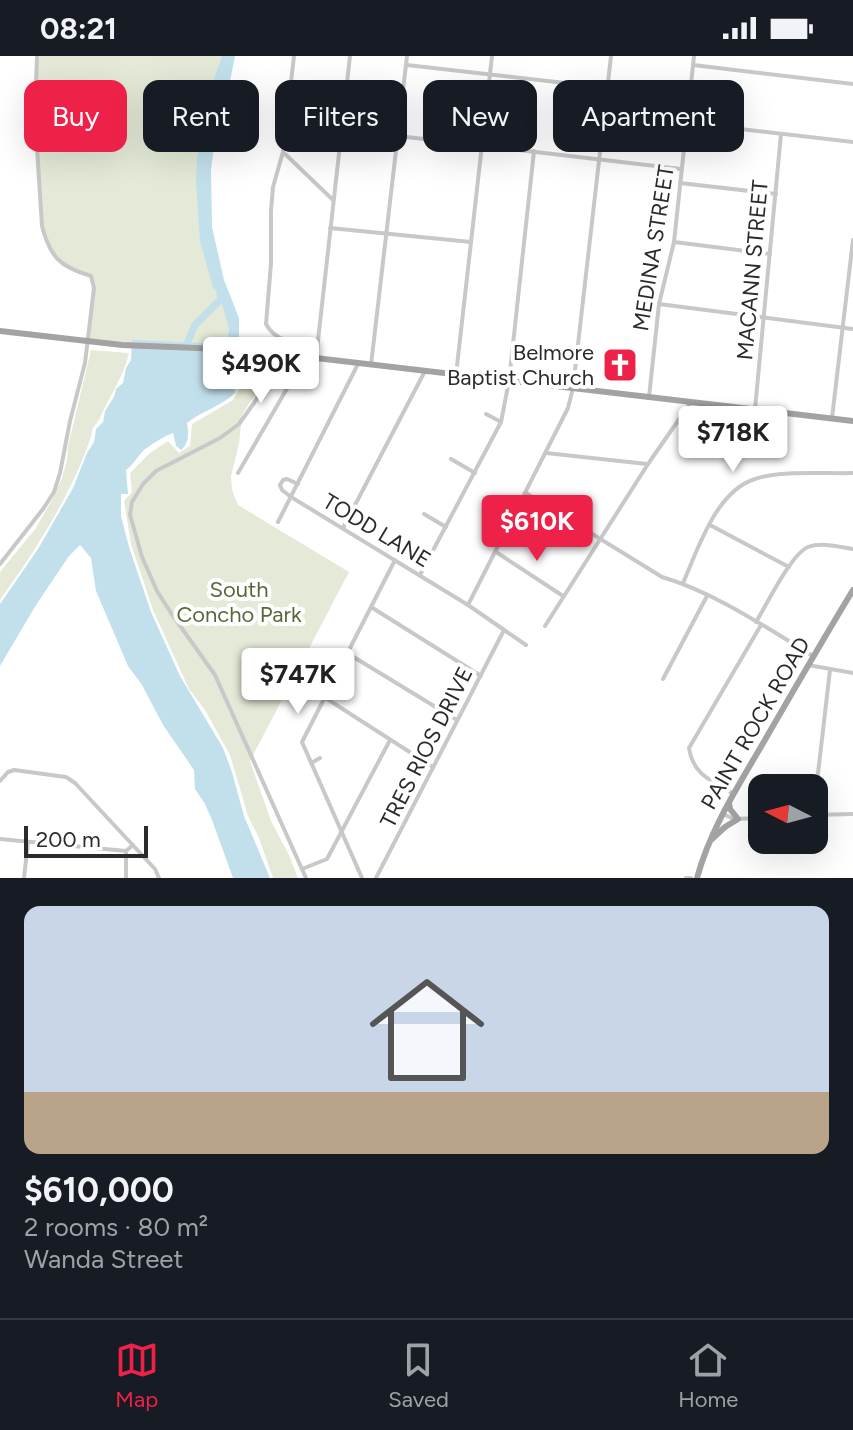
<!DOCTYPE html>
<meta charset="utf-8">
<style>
:root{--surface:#171b24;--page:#20242c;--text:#f1f3f6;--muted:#9ea1a6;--line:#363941;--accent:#ee2248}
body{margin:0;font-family:Figtree,sans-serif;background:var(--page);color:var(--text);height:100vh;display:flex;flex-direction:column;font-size:30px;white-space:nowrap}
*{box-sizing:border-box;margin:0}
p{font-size:26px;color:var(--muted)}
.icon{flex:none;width:44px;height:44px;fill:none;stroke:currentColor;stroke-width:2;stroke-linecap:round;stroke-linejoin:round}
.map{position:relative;height:822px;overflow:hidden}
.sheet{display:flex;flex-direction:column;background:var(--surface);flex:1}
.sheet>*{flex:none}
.banner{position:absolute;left:24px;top:24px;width:806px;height:72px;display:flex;gap:16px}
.needle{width:52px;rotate:276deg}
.controls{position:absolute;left:748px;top:718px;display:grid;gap:16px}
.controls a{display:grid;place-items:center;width:80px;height:80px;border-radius:16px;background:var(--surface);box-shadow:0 8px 32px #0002;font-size:40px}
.scale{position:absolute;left:24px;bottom:20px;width:124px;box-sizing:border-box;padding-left:8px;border:4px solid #2b2b2b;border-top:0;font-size:22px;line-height:28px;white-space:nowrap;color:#2b2b2b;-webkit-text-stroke:6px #fff;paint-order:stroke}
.price{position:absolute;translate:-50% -68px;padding:0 18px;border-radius:8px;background:#fff;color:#222;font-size:26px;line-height:52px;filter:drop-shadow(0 2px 4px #0008)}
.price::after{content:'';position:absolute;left:50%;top:48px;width:24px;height:18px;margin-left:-12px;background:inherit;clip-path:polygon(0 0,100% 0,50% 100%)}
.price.active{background:var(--accent);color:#fff}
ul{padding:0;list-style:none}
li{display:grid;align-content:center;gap:16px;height:424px;padding:0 24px}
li+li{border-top:2px solid var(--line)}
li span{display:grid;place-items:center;height:248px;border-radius:16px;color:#555}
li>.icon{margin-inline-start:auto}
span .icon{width:144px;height:144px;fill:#fffc;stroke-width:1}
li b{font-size:34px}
.tag{padding:0 28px;border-radius:16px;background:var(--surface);box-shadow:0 8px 32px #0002;font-size:28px;line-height:72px}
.tag.active{background:var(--accent);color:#fff}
.status{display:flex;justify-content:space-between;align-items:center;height:56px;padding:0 40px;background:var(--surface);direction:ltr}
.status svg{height:22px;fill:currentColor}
.tabs{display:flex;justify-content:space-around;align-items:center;height:112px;border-top:2px solid var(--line);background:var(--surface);font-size:22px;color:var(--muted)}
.tabs a{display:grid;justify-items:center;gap:4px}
.tabs .active{color:var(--accent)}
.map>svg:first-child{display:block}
.green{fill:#e4ead7}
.water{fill:#c2e0ec}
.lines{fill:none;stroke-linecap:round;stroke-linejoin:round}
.river{stroke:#c2e0ec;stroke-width:7}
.minor{stroke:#c8c8c8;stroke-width:4}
.major{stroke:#a3a3a3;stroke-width:6}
.labels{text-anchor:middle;stroke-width:8;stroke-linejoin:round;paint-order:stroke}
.street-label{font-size:22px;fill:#2b2b2b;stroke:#fff}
.poi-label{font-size:22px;fill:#2b2b2b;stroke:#fff;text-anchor:end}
.park-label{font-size:22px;fill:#546937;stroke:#fff}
</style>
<div class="status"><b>08:21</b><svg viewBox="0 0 49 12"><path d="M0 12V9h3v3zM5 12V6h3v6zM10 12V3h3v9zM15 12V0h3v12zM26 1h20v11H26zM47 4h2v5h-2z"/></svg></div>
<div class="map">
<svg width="853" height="822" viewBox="0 0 853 822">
<rect width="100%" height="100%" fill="#fff"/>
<g class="green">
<path d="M 37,0 L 231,0 L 199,104 L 229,273 L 222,299 L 87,285 L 94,232 L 91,220 C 78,216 63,209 53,198 C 32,174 36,36 37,0 Z"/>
<path d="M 91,294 L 129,297 C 124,321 109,340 100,362 C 98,366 95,369 93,372 C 91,376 92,381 90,384 C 84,401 76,419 68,435 C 49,473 25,509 0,544 L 0,516 L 36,472 L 52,444 L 62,422 L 67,404 L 68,390 Z"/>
<polygon points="232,303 287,306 272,310 266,316 262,327 242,359 239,388 231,420 232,434 238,449 349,516 250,705 271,765 290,801 298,822 273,822 259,782 248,760 230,699 205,654 189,633 153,554 131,488 124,445 132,436 130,417 150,397 168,385 179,397 190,390 192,368 233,344 241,331"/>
</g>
<g class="water">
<polygon points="222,0 235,0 227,40 218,65 214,90 211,114 212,171 224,224 239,262 239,288 226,287 229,273 219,237 213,232 200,185 196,126 197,103 203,68 213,45 214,23"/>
<path d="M 132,284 L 227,288 L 235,337 C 222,350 202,355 187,367 C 189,377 189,387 181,394 L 176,390 L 173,377 C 163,381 153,387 144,394 C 137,401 134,408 126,414 L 128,438 L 121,438 L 121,460 L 129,491 L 151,556 L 180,620 L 223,692 L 232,716 L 244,760 L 270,822 L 233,822 L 212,764 L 205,748 L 195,733 L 194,714 L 163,669 L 142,629 L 128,610 L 96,535 L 91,502 L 80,489 L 69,500 L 36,549 L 0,610 L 0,548 L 38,493 L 73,432 L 87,397 L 94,386 L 96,373 L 103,366 L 105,355 L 114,341 L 116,333 L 123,327 L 126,312 L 131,304 Z"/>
</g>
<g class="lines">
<polyline class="river" points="185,292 195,269 221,243 220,238"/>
<g class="minor">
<path d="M 294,0 L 283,96 L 273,131 L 271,155 L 271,207 L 266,268 C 276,287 297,287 316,290"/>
<polyline points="407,9 689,41"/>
<polyline points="693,9 853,28"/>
<polyline points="688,67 853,86"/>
<polyline points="398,80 681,113"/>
<polyline points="283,96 333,144"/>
<polyline points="680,127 776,138"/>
<polyline points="330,172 471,186"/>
<polyline points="674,186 770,198"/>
<polyline points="659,248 853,273"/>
<polyline points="371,309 407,0"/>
<polyline points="300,310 280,311 271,318 254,347 239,368 220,382 156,415 143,428 132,446 130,459 142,501 157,535 171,557 215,619 306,822"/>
<polyline points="456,319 492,0"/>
<polyline points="649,341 659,248 674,186 694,0"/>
<polyline points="755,353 781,78"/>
<polyline points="486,358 501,366"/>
<polyline points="832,362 853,184"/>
<polyline points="546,397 647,408"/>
<polyline points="451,403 475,417"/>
<polyline points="238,417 300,310 314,308 316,302 350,0"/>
<polyline points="298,428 287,423 283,424 280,429 282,434 291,441 468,549 526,589"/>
<path d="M 526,437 L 662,521 C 714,536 767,572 813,600"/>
<polyline points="424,458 446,471"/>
<polyline points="278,466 358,308"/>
<polyline points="710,469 789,511"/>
<polyline points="343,472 425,315"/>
<polyline points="496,496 563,540"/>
<path d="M 0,508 L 43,453 L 54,436 L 60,417 L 70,365 L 85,307 L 94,232 L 91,220 C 60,211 50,201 42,170 L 35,60 L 37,0"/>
<polyline points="420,519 501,366 509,325 534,95"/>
<path d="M 683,527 C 698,493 716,435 755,423 C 781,414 825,418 853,417"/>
<polyline points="468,549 568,352 573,332 611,0"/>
<polyline points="371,551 481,620"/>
<path d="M 756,566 C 766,550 791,498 808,491 C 821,486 839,491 853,493"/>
<polyline points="545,570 648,408 691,346"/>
<polyline points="347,597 457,664"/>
<polyline points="808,609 853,617"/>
<polyline points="663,623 707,540"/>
<polyline points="324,641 433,711"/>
<polyline points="311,707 320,702"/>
<polyline points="0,725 8,716 14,714 66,721 75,727 155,813 159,822"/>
<path d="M 734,738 C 712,725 693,719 689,692 L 761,569"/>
<polyline points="814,752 830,614"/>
<polyline points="723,758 734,763 762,762"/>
<polyline points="814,759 853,758"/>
<polyline points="0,783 126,795 133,789"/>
<polyline points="302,813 327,803 390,684"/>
<polyline points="24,822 28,786"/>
<polyline points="126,822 126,797"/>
<polyline points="362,822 302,686 395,504"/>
<polyline points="376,822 503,576"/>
<polyline points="686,822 691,822"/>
</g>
<g class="major">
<polyline points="0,275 122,289 248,294 853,365"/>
<polyline points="712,783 725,771 738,763 730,753 729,747"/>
<path d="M 697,822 C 710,774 737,732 762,689 C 792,637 822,585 853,534"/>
</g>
</g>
<defs>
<symbol id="church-square" viewBox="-11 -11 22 22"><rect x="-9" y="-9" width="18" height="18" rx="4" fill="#ee2248" stroke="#fff"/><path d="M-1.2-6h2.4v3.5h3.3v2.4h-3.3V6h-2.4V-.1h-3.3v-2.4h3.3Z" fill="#fff"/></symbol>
</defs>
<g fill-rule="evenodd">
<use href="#church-square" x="600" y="289" width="40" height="40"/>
</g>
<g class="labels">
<g class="street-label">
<text transform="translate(653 192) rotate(-81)" y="8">MEDINA STREET</text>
<text transform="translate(752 214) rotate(-85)" y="8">MACANN STREET</text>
<text transform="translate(377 474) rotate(31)" y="8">TODD LANE</text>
<text transform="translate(755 667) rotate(-60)" y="8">PAINT ROCK ROAD</text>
<text transform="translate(426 691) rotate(-63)" y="8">TRES RIOS DRIVE</text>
</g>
<g class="poi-label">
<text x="594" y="304">Belmore<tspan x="594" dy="25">Baptist Church</tspan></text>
</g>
<g class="park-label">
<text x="239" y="541">South<tspan x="239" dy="25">Concho Park</tspan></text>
</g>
</g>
</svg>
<div class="controls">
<a><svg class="needle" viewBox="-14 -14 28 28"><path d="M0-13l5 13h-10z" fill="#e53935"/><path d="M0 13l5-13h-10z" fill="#9ea1a6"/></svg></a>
</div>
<div class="scale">200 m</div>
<b class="price" style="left:261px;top:349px">$490K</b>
<b class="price" style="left:733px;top:418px">$718K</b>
<b class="price active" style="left:537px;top:507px">$610K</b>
<b class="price" style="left:298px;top:660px">$747K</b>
<div class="banner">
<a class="tag active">Buy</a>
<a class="tag">Rent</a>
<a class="tag">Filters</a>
<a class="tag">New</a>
<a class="tag">Apartment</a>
</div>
</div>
<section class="sheet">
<ul>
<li><span style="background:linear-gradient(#c9d6e8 75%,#b9a48a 0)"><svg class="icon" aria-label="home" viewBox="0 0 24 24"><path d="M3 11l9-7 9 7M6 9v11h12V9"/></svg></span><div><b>$610,000</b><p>2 rooms · 80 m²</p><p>Wanda Street</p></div></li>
</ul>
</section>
<nav class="tabs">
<a class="active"><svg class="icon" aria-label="map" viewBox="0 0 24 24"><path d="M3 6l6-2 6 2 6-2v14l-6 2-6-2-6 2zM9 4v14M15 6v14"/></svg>Map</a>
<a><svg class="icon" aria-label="saved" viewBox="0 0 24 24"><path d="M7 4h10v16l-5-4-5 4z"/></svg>Saved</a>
<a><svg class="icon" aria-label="home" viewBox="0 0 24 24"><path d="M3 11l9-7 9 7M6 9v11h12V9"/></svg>Home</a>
</nav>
